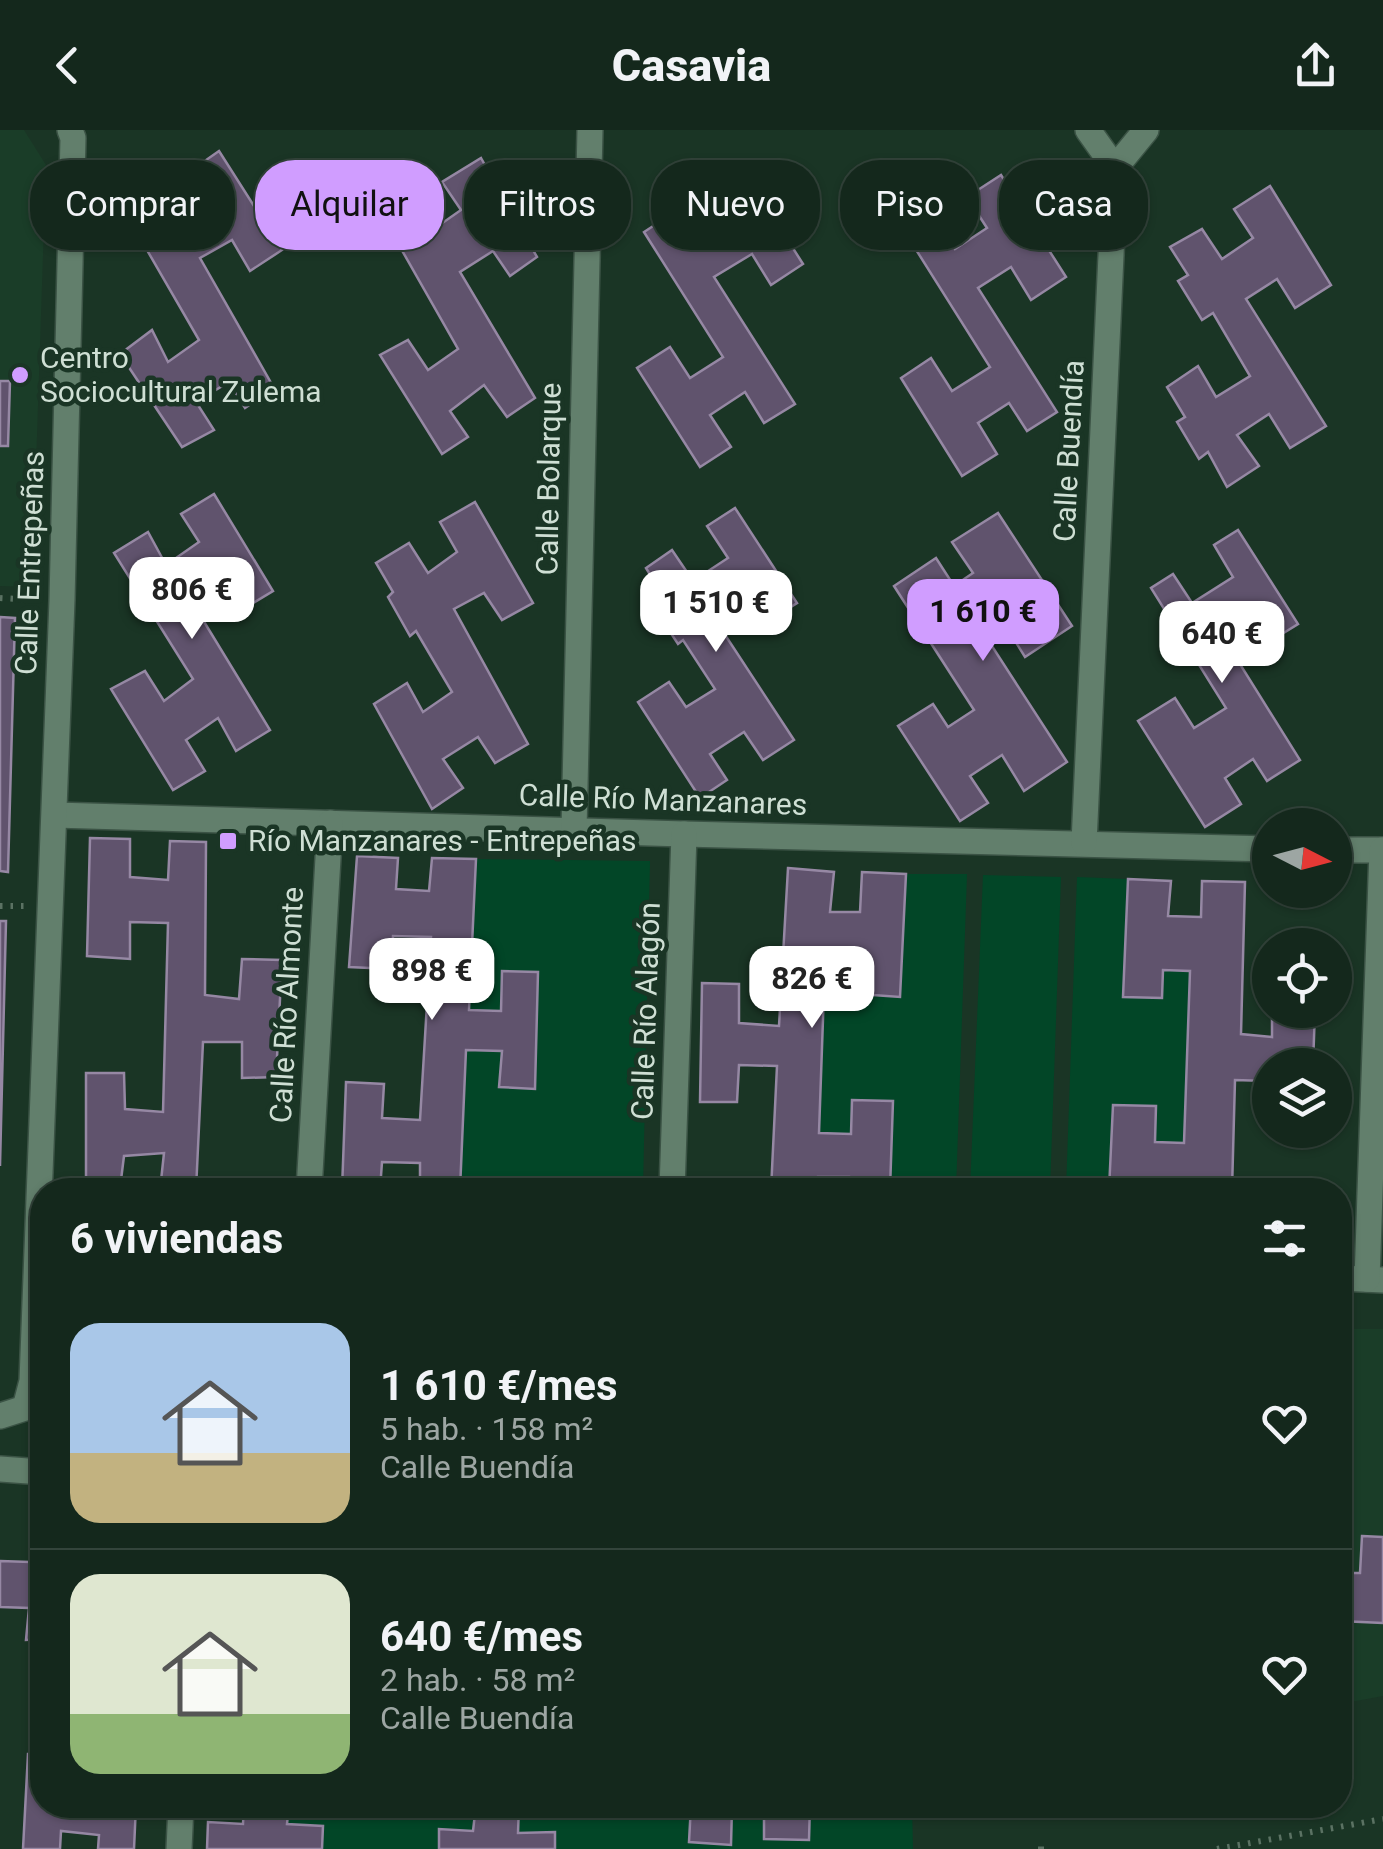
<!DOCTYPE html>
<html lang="es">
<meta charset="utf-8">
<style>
:root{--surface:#14281c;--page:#1d3025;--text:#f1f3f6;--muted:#9da6a3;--line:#33443b;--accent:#d09dff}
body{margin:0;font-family:Roboto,sans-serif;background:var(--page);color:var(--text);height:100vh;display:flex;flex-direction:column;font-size:38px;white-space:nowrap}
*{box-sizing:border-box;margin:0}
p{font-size:32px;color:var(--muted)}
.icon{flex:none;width:55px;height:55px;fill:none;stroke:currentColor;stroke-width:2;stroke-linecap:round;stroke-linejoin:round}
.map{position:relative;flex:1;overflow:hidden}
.details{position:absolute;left:30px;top:1048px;width:1322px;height:640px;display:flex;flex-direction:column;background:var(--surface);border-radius:40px;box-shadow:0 2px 8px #0004,0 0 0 2px var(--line)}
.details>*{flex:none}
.banner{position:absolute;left:30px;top:30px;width:1325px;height:90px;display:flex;gap:20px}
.needle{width:65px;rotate:96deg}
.buttons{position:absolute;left:1252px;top:678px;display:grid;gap:20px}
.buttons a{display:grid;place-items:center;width:100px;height:100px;border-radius:50%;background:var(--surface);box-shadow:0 2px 8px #0004,0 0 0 2px var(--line);font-size:50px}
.price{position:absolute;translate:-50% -85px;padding:0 22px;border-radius:20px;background:#fff;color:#222;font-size:32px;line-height:65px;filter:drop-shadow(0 2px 5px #0008)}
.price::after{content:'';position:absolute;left:50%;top:60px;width:30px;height:22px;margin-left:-15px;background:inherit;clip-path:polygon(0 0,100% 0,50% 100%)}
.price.on{background:var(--accent);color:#111}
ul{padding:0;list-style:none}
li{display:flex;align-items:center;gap:30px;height:250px;padding:0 40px}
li+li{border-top:2px solid var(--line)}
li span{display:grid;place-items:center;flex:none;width:280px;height:200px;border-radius:30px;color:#555}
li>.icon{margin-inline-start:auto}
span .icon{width:120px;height:120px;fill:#fffc;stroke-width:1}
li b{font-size:42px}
h2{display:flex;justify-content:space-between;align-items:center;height:120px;padding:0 40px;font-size:42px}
.chip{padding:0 35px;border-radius:40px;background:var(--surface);box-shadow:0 2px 8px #0004,0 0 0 2px var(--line);font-size:35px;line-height:90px}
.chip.on{background:var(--accent);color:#111}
header{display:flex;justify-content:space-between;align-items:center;height:130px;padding:0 40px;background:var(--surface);font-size:45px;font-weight:800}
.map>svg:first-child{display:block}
.built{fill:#1a3d28}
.green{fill:#024627}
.building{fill:#60536d;stroke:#9688a4;stroke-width:2.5}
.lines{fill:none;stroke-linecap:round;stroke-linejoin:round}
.minor-casing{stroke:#3b5345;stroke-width:28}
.path{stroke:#5b7263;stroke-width:6;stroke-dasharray:2.5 8;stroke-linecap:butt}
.minor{stroke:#627f6c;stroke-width:25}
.poi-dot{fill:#d09dff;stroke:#1a3525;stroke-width:4}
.labels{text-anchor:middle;stroke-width:9;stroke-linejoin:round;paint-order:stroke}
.poi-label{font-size:30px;fill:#cfdfd4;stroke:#1a3525;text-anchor:start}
.street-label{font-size:30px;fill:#cfdfd4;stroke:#1a3525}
</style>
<header><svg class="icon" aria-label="back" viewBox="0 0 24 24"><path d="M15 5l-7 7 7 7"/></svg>Casavia<svg class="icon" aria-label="share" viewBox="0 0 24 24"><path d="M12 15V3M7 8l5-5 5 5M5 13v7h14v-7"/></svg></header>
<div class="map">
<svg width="1383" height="1719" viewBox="0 0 1383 1719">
<rect width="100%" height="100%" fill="#1a3525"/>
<g class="built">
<polygon points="0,0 24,0 46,35 32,457 0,456"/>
<polygon points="1340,1199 1383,1199 1383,1566 1340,1574"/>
</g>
<g class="green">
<polygon points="476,729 650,731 643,1060 460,1060 466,920 502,921 500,957 535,958 538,842 503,841 501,881 469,880"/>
<polygon points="906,744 967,744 956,1060 890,1060 892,971 853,970 851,1004 819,1003 825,832 861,833 860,864 899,867"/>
<polygon points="983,745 1061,747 1050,1060 970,1060"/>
<polygon points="1077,747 1128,749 1123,867 1162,868 1163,840 1190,841 1184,1013 1155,1012 1156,976 1109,1060 1066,1060"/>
<polygon points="289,1675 476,1675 473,1701 439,1699 439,1719 322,1719 322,1696 287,1694"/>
<polygon points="519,1675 691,1675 689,1712 731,1715 732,1678 764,1678 765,1709 808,1710 810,1675 912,1675 913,1719 556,1719 555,1702 518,1703"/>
</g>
<g class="building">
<polygon points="219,21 282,120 250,141 232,110 200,128 274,258 245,278 229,252 196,272 214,300 182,317 120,224 152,200 168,232 199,210 125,82 153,62 176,92 206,70 189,42"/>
<polygon points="481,28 537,127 510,146 493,121 460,142 535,268 507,287 484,255 450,281 468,307 442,324 380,225 408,210 428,240 458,219 383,87 415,71 431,101 461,80 442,52"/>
<polygon points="740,35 803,134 771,155 752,124 714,147 795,274 764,293 745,262 710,285 731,317 700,337 637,238 670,217 690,248 723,227 644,102 676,81 692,107 720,89 702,59"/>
<polygon points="1001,45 1066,147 1031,170 1011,137 978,158 1057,282 1027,301 1009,273 978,293 997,324 962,346 901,248 931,228 952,261 990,237 908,107 937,89 955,119 987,98 967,67"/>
<polygon points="1270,56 1331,155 1295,178 1277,149 1246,169 1326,296 1290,318 1269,284 1237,305 1259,336 1227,357 1208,322 1199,329 1177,292 1185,287 1167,257 1198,236 1216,267 1250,246 1213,183 1202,190 1178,151 1188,145 1170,117 1202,99 1222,129 1253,108 1234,79"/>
<polygon points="0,251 10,251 8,316 0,316"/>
<polygon points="214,364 273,461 240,481 220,450 192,472 270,600 236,621 218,588 186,610 205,641 173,660 111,559 145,541 164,571 193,549 114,423 148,402 166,435 199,412 181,384"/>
<polygon points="475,372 533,473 502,490 484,463 454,479 528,614 495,633 478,607 443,629 463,658 432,679 374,574 407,553 423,582 452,562 416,501 410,506 388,467 393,462 376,433 409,413 428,443 457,422 440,392"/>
<polygon points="735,378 797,473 767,492 750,464 714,488 794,610 763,630 744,602 710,624 727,650 700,668 638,572 669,552 686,577 715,559 683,510 678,514 649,470 661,462 646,438 672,420 693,451 728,428 707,396"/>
<polygon points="998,383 1072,496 1025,527 1007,498 988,510 1067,632 1024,661 1002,625 970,646 988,673 960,691 898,596 933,574 948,597 974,580 894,456 936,428 954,456 973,443 952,412"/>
<polygon points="1238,400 1298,494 1269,512 1254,488 1223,507 1300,630 1267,651 1253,629 1225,648 1241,674 1205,697 1138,591 1175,568 1194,598 1226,578 1151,458 1173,444 1192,473 1233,447 1214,415"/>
<polygon points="0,487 15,488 8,742 0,741"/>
<polygon points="90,708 130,709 130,747 168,750 170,711 206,712 205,865 239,869 242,829 282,830 276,947 242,948 242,912 203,912 196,1060 160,1060 164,1023 124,1026 120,1058 86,1057 86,943 124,943 125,979 163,982 168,793 130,792 130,829 87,826"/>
<polygon points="357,726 398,728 396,759 429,761 432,728 476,729 469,880 501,881 502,841 538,842 535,959 499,957 502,921 466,920 460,1060 420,1060 420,1033 382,1032 380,1060 342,1060 346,952 384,954 382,988 420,990 431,807 393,806 391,839 349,837"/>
<polygon points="788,738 834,742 830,782 860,782 862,742 906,744 900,867 859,864 861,833 825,832 819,1003 851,1004 852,970 893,971 890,1060 849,1060 849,1047 818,1047 817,1060 771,1060 777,936 739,935 737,972 700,972 702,853 739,854 739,893 779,896"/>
<polygon points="1128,749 1171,751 1168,786 1201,787 1202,751 1245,752 1241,904 1272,907 1272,880 1315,880 1313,935 1270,935 1270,986 1266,986 1267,951 1235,950 1232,1060 1109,1060 1113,975 1156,976 1155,1012 1184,1013 1190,841 1163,840 1162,868 1123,867"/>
<polygon points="0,791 6,791 0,1036"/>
<polygon points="34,1397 42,1397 42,1509 26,1510 29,1478 0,1477 0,1431 30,1432"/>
<polygon points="1362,1406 1383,1407 1383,1493 1340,1491 1340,1428 1342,1428 1341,1443 1360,1443"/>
<polygon points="28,1624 42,1624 42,1675 136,1675 134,1719 98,1719 99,1705 61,1701 60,1719 23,1719"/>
<polygon points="244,1675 289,1675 287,1694 323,1696 322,1719 207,1719 208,1692 243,1694"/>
<polygon points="476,1675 519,1675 518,1703 555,1702 555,1719 439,1719 439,1699 473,1701"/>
<polygon points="691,1675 810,1675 809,1710 764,1709 764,1678 732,1678 731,1715 689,1712"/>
</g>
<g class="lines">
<defs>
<g id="minor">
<polyline points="1115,38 1146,0"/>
<polyline points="55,685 684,704 1270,719"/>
<polyline points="574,700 590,0"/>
<polyline points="1084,713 1115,38 1088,0"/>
<polyline points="1335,720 1383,720"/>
<polyline points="309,1060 330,693"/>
<polyline points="672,1060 684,704"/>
<polyline points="1340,1148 1383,1150"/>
<polyline points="1367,1149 1382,720"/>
<polyline points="0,1286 25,1278 32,1251 62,470 73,8 70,0"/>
<polyline points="0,1339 42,1342"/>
<polyline points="179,1719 181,1675"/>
</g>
</defs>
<use href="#minor" class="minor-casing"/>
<g class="path">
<polyline points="0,468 36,470"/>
<polyline points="0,776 24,776"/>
<polyline points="1041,1719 1041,1711"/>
<polyline points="1217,1719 1383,1689"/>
</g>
<use href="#minor" class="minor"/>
</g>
<g class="poi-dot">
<circle cx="20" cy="245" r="10"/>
<rect x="218" y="701" width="20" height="20" rx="5"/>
</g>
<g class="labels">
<g class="poi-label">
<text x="40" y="238">Centro<tspan x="40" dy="34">Sociocultural Zulema</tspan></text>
<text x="248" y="721">Río Manzanares - Entrepeñas</text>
</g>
<g class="street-label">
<text transform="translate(1069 321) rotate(-87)" y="10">Calle Buendía</text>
<text transform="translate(549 349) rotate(-89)" y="10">Calle Bolarque</text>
<text transform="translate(30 433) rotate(-88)" y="10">Calle Entrepeñas</text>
<text transform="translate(663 670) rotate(2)" y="10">Calle Río Manzanares</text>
<text transform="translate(287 875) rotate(-87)" y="10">Calle Río Almonte</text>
<text transform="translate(646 881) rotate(-88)" y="10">Calle Río Alagón</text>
</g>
</g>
</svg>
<div class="buttons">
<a><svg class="needle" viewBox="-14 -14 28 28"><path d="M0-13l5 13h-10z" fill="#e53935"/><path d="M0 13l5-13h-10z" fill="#9da6a3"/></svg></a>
<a><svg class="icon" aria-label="locate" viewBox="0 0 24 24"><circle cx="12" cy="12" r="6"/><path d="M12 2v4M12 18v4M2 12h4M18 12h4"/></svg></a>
<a><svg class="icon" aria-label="layers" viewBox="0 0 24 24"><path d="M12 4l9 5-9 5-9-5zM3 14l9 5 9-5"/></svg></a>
</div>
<b class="price" style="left:192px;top:512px">806 €</b>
<b class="price" style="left:716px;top:525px">1 510 €</b>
<b class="price on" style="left:983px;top:534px">1 610 €</b>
<b class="price" style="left:1222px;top:556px">640 €</b>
<b class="price" style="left:432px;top:893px">898 €</b>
<b class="price" style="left:812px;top:901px">826 €</b>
<div class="banner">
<a class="chip">Comprar</a>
<a class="chip on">Alquilar</a>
<a class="chip">Filtros</a>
<a class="chip">Nuevo</a>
<a class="chip">Piso</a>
<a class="chip">Casa</a>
</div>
<section class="details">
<h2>6 viviendas<svg class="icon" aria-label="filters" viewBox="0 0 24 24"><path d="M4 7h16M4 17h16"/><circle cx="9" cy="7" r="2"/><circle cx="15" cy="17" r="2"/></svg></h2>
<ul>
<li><span style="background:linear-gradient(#a9c7e8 65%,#c2b280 0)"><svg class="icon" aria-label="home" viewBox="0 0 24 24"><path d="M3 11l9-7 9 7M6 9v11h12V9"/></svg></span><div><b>1 610 €/mes</b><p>5 hab. · 158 m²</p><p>Calle Buendía</p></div><svg class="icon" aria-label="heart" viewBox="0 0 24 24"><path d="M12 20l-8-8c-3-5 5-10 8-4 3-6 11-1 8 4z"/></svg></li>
<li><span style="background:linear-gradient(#dfe7d0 70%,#8fb573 0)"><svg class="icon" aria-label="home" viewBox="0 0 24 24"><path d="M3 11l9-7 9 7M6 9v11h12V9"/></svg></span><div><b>640 €/mes</b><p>2 hab. · 58 m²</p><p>Calle Buendía</p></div><svg class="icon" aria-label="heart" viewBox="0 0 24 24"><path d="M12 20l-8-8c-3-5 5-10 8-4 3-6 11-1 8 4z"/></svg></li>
</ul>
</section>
</div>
